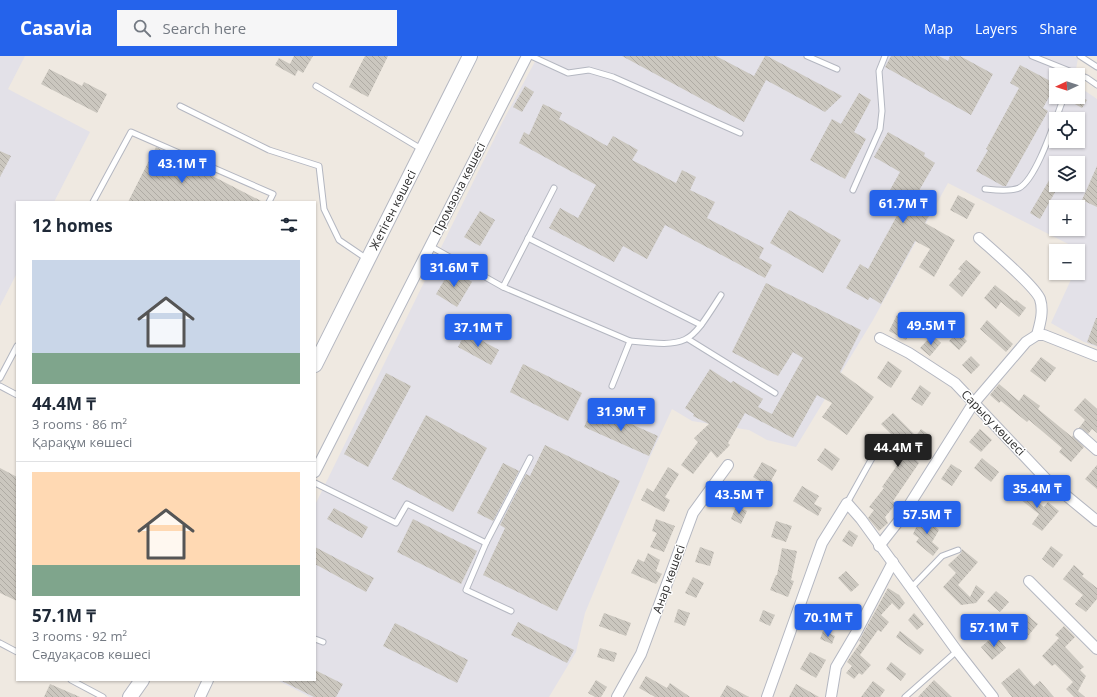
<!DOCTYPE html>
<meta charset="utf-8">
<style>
:root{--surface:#fff;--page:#f6f6f7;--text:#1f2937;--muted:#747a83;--line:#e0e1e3;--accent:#2563eb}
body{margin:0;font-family:"Open Sans",sans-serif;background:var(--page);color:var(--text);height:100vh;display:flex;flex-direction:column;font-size:15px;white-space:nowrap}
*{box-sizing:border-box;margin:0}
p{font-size:13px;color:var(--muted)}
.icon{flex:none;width:22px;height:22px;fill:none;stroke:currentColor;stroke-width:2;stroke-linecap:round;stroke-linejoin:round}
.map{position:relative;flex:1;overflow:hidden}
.sheet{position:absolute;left:16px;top:145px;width:300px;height:480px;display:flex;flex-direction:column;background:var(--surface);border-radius:0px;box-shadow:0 1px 3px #0004}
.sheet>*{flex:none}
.needle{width:26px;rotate:266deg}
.tools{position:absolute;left:1049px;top:12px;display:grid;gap:8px}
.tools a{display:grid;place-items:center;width:36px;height:36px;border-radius:0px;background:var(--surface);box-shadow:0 1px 3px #0004;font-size:20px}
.price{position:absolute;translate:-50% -34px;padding:0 9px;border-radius:4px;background:var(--accent);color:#fff;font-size:13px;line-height:26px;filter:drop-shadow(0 1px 2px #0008)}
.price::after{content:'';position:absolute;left:50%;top:24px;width:12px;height:9px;margin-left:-6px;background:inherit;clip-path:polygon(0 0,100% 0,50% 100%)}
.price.current{background:#222;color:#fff}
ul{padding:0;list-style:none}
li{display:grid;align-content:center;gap:8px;height:212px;padding:0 16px}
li+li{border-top:1px solid var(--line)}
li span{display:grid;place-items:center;height:124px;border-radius:0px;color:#555}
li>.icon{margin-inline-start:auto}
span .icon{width:72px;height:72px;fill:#fffc;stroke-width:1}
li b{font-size:17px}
h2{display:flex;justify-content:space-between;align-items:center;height:48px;padding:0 16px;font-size:17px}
header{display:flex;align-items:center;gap:24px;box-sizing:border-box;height:56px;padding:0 20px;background:var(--accent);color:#fff}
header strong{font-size:19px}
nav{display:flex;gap:22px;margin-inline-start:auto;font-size:14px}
.search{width:280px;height:36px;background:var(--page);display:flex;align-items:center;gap:10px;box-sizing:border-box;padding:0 14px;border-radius:0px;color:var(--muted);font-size:15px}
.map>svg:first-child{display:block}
.industrial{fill:#e3e1e8;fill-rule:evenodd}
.building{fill:url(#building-back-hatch)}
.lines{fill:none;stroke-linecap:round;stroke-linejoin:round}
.lane-casing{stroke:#b4b7c1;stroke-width:7}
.street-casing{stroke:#b4b7c1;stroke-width:12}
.secondary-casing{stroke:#b4b7c1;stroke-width:16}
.lane{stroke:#fff;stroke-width:5}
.street{stroke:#fff;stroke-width:10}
.secondary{stroke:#fff;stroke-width:14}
.labels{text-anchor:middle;stroke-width:3;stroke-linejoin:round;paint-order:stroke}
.street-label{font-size:12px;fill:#2e2e2e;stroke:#fff}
</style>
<header>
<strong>Casavia</strong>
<div class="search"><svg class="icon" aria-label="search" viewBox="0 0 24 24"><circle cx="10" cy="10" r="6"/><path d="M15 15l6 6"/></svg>Search here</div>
<nav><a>Map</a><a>Layers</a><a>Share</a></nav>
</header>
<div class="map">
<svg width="1097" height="641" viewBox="0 0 1097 641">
<defs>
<pattern id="building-back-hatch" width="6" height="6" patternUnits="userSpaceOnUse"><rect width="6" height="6" fill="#cbc7bf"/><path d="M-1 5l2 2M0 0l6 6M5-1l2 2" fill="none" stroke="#afaba4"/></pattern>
</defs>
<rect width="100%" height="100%" fill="#efe9e1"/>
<g class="industrial">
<polygon points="0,0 25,0 8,33 90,76 54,146 17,146 17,217 0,250"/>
<path d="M 538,0 L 1073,0 L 1078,2 L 1075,19 L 1056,19 L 1056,41 L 1078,41 L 1078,30 L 1097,43 L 1097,291 L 1084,286 L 1051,267 L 1074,217 L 1078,217 L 1078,208 L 1084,196 L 948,127 L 873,264 L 796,391 L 767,384 L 749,374 L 692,365 L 672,353 L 649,403 L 585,557 L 576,596 L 549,641 L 310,641 L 277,624 L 315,624 L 315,449 L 503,65 ZM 1056,63 L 1078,63 L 1078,85 L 1056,85 ZM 1056,107 L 1078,107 L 1078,129 L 1056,129 ZM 1056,151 L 1078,151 L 1078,173 L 1056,173 Z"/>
</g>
<g class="building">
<polygon points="294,0 313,0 303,17 298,14 295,20 275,9 279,2 290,8"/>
<polygon points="365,0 388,0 368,41 349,31"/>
<polygon points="622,0 716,0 754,20 765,0 767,0 842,40 825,56 766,24 744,66"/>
<polygon points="891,0 939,0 948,5 950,0 960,0 993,18 971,59 885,11"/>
<polygon points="1020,9 1056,28 1043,52 1048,55 1006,130 1003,130 976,115 988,94 986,93 1019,32 1010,27"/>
<polygon points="49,13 82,30 84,26 107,38 97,57 41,28"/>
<polygon points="525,30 534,36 522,56 513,51"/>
<polygon points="859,37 871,44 854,76 866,83 845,123 810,104 832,63 841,68"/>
<polygon points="1078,39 1087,44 1082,52 1073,47"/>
<polygon points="543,48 562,57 559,63 607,90 613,80 638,94 632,104 676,127 682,114 696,121 690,134 715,146 707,162 764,192 759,202 772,209 765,222 665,169 647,203 623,190 614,206 549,172 560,152 578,162 596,129 519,87 524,76 529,79"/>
<polygon points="888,76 925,97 924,100 935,107 917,138 935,148 925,167 955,184 934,221 919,211 930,193 915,185 881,248 870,241 868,244 846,232 860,208 868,213 906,143 890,134 900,116 874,101"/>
<polygon points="156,91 164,95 263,146 128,146"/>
<polygon points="0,95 11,100 0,121"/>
<polygon points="1097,110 1097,151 1082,144"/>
<polygon points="1051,121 1056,124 1056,129 1059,129 1040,163 1030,157"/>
<polygon points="958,139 975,148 967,163 950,154"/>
<polygon points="789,154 841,184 823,217 770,187"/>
<polygon points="480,155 495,164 480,190 464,181"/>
<polygon points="966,204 981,216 962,241 949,229 961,215 958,213"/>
<polygon points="451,213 472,226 457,251 436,238"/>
<polygon points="766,227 861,274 840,316 874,341 847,379 822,361 832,347 817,339 793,382 745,357 728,387 730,389 717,402 711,395 693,418 681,409 698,386 694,382 709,368 693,360 694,358 685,352 710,313 731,327 733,325 763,343 758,351 772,358 803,302 793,296 778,320 732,296"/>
<polygon points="995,229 1015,245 1016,244 1026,252 1019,261 1001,246 996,253 984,242"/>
<polygon points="897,259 914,268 906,284 889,275"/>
<polygon points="1096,262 1097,262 1097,290 1087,286"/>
<polygon points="987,264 1013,288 1006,296 980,273"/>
<polygon points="466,276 499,294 491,309 458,291"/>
<polygon points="958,276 967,285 959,294 949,285"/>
<polygon points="932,279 941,287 930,300 920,292"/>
<polygon points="971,300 980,309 971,318 962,309"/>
<polygon points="1041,301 1056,312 1045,326 1030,315"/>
<polygon points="888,305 902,315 891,332 877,322"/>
<polygon points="523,308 582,337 568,365 510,336"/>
<polygon points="386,317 411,330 368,411 344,398"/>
<polygon points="999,328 1019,345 1024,338 1040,350 1038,353 1072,381 1073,379 1084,391 1071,406 1059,396 1062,392 1029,364 1027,366 1001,345 999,347 990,339"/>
<polygon points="920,329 931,337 922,350 911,343"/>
<polygon points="1085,342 1097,353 1097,377 1092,373 1088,378 1079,372 1085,364 1074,354"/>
<polygon points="593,351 658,380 649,400 584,371"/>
<polygon points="893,357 916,380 921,373 932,381 916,404 919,407 893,445 896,448 885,461 888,467 879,475 868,462 874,454 869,451 884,432 882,431 898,408 891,403 902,389 881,368"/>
<polygon points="426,359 487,392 453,456 392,423"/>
<polygon points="980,373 992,384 981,396 969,386"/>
<polygon points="545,389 620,425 557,555 483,519 505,472 500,469 526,418 530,420"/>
<polygon points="825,392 840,403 832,415 817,404"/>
<polygon points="982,402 999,416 991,426 974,412"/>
<polygon points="762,406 777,414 768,430 753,421"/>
<polygon points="503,407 519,415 493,465 477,457"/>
<polygon points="951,408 962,415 952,430 941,423"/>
<polygon points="1097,409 1097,433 1085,423"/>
<polygon points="668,411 679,418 665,441 670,444 664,456 641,444 647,432 653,436"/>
<polygon points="0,412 17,421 17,545 0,537"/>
<polygon points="1016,429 1044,451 1048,446 1059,455 1042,475 1032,468 1039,458 1011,436"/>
<polygon points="802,430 819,440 814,448 822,452 818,460 793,445"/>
<polygon points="736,450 747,455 741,468 731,463"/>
<polygon points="334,452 368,471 362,482 327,463"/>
<polygon points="922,459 939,474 932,486 939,492 933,500 916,486 919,482 913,478"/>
<polygon points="413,463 477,495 461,528 397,496"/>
<polygon points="656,463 675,470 664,496 650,491 657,477 652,475"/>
<polygon points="776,465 792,470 786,486 771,481"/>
<polygon points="849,474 858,480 852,491 842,485"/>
<polygon points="1051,490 1063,499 1053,512 1042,503"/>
<polygon points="315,491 374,522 366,536 315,508"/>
<polygon points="700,491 714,496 710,510 695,506"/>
<polygon points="782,492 797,495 791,524 794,525 788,541 770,534 776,519 777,519"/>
<polygon points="962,493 978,506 958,529 970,541 976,529 985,536 976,547 961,549 943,531 956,517 948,509 961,497"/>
<polygon points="648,497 660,504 656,515 662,518 656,528 631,517 638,503 644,506"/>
<polygon points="1074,509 1084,518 1082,520 1097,532 1097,543 1086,556 1075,548 1083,539 1063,523"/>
<polygon points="846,515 859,529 851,536 838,522"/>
<polygon points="693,521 704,527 696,542 685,537"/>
<polygon points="888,532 899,539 905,547 899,554 892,547 881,559 889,566 881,576 878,574 860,599 871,609 862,619 859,617 854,623 846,617 852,610 847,606 861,586 859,585"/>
<polygon points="996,535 1009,546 1000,556 987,545"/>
<polygon points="678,553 690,557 685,570 674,566"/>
<polygon points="763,554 775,559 770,570 759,565"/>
<polygon points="604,557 631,567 626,580 599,570"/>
<polygon points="914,557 924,568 917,574 908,564"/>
<polygon points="1027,559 1038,568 1027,581 1016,572"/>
<polygon points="518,566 574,594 567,607 511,579"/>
<polygon points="395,567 468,604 457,627 383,590"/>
<polygon points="1064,570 1075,581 1065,591 1084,611 1080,614 1086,620 1078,635 1085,641 1074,641 1066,633 1073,626 1055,608 1052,610 1042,600 1059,582 1055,579"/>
<polygon points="823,575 835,580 832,588 820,583"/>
<polygon points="900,575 924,594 920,599 896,581"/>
<polygon points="995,579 1006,592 992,604 981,591"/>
<polygon points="600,592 617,597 614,606 597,601"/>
<polygon points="810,596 826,604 816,622 800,613"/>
<polygon points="891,606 906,618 901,625 886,613"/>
<polygon points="1019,612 1034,630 1040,625 1054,641 1012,641 1001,627"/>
<polygon points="315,614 343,628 336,641 314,641 280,624 315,624"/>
<polygon points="646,620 667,632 670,627 690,641 655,641 639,632"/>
<polygon points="596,624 607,631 601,641 595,641 588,637"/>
<polygon points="934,624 952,641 918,641"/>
<polygon points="873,625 885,634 880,641 861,641"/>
<polygon points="50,628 80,641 44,641"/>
<polygon points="796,628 819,641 789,641"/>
<polygon points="727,629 749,641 720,641"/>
</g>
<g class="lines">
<defs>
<g id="lane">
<polyline points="531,0 568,17 589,14 613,21 740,77"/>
<polyline points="807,0 837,13"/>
<polyline points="1032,0 1087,22 1097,29"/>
<polyline points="1080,0 1097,11"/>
<polyline points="316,30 423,94"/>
<polyline points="180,50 269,94 319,110 324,153 339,184 367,203"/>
<path d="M 985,133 C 995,134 1009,136 1019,132 C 1037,123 1056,61 1064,41"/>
<polyline points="853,134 880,73 882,55 879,15 885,0"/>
<polyline points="93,146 131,76 273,138 269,146"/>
<polyline points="528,182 701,269"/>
<polyline points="430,190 503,231 630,285 612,330"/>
<polyline points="503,231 554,132"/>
<polyline points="688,283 775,337"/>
<path d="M 630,285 C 690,291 689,289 721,239"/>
<polyline points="0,322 17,290"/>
<polyline points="0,330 17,339"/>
<polyline points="315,427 396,467 407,448 486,487 530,402"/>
<polyline points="847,447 876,395"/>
<polyline points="486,487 466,534 511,555"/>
<polyline points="911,532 942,500 958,494"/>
<polyline points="315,583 323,586"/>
<polyline points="0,587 17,596"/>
<polyline points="71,624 103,641"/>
<polyline points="905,641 957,595"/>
</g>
<g id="street">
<path d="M 979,182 C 991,193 1035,230 1040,243 C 1044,255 1040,268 1037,279 L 1044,279 L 1097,300"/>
<polyline points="880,282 909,297 955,327 1046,423 1097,465"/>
<polyline points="1079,378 1097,394"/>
<polyline points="315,416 527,0"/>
<polyline points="879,490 901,462 973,348 1026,286 1037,279"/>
<polyline points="1029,525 1097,593"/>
<polyline points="200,641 208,624"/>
<polyline points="617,641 641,598 693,457 728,409"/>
<polyline points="767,641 822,487 847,447 861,463 957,595 993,641"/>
<polyline points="831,641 836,611 856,577 893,506"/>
</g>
<g id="secondary">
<polyline points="315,309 470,0"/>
<polyline points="130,641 142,624"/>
</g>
</defs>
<use href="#lane" class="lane-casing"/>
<use href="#street" class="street-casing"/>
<use href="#secondary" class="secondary-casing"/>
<use href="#lane" class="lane"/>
<use href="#street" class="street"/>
<use href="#secondary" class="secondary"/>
</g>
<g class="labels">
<g class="street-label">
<text transform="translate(459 133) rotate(-63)" y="4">Промзона көшесі</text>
<text transform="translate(393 154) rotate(-63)" y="4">Жетіген көшесі</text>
<text transform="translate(993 367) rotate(46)" y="4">Сарысу көшесі</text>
<text transform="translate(669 523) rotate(-70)" y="4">Анар көшесі</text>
</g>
</g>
</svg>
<div class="tools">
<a><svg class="needle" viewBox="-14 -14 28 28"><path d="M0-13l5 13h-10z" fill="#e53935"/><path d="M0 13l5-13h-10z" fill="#747a83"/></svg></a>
<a><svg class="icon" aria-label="locate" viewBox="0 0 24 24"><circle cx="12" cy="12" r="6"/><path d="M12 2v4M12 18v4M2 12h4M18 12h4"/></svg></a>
<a><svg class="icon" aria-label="layers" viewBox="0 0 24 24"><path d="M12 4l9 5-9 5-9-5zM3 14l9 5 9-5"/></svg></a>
<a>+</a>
<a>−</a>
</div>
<b class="price" style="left:182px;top:128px">43.1M ₸</b>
<b class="price" style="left:903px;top:168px">61.7M ₸</b>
<b class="price" style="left:454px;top:232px">31.6M ₸</b>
<b class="price" style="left:931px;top:290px">49.5M ₸</b>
<b class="price" style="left:478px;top:292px">37.1M ₸</b>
<b class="price" style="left:621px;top:376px">31.9M ₸</b>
<b class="price current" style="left:898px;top:412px">44.4M ₸</b>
<b class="price" style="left:1037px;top:453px">35.4M ₸</b>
<b class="price" style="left:739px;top:459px">43.5M ₸</b>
<b class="price" style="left:927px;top:479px">57.5M ₸</b>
<b class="price" style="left:828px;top:582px">70.1M ₸</b>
<b class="price" style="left:994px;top:592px">57.1M ₸</b>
<section class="sheet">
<h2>12 homes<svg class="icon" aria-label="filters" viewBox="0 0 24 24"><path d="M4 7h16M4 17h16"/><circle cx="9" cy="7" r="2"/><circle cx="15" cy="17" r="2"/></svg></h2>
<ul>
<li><span style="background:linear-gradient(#c9d6e8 75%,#7fa58c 0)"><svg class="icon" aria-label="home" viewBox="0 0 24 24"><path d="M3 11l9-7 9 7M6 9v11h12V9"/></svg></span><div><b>44.4M ₸</b><p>3 rooms · 86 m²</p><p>Қарақұм көшесі</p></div></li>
<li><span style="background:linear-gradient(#ffd9b3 75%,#7fa58c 0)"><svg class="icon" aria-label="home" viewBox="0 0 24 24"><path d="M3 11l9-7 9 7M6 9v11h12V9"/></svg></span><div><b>57.1M ₸</b><p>3 rooms · 92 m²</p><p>Сәдуақасов көшесі</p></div></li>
</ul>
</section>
</div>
